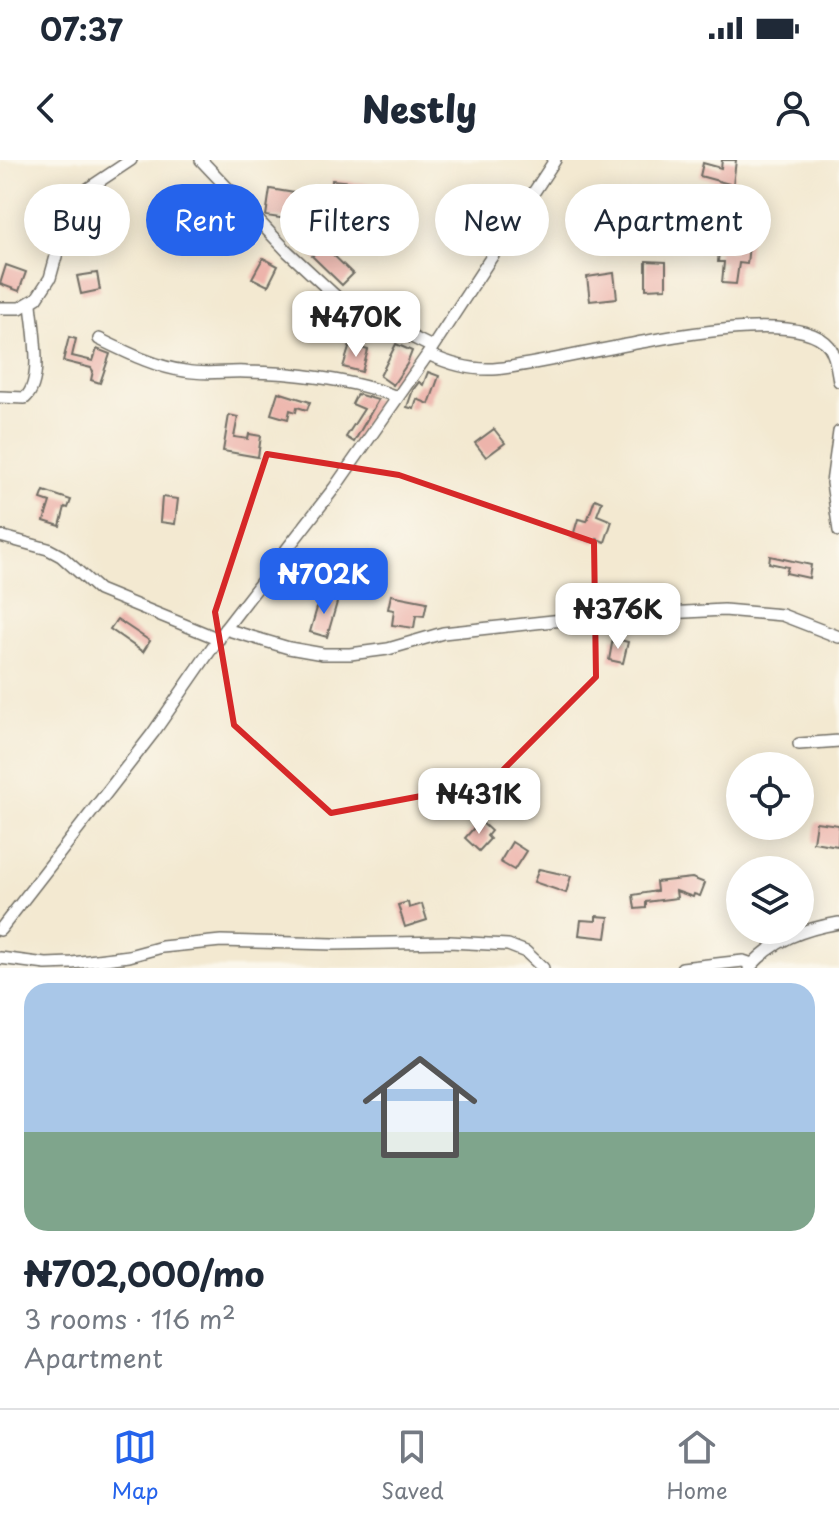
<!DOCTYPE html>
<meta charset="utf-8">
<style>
:root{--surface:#fff;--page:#f2f2f3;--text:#1f2937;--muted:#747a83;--line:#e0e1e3;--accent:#2563eb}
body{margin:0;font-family:"Playpen Sans",sans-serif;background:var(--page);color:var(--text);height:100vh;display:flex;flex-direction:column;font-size:30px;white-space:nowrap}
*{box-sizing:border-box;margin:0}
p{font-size:26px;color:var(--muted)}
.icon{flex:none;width:44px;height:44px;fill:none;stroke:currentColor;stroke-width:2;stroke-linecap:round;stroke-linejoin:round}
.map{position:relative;height:808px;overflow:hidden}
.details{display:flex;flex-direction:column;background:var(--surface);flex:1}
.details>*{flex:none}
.banner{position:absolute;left:24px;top:24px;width:792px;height:72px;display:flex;gap:16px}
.tools{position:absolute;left:726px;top:592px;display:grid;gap:16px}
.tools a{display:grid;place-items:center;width:88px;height:88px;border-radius:50%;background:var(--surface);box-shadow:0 4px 20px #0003;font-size:40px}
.price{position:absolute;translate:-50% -68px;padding:0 18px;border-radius:16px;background:#fff;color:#222;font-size:26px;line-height:52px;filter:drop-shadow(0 2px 4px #0008)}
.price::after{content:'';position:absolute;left:50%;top:48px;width:24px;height:18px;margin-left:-12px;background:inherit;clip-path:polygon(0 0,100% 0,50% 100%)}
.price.on{background:var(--accent);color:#fff}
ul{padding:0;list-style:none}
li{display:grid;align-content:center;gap:16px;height:424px;padding:0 24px}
li span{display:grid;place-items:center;height:248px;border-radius:24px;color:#555}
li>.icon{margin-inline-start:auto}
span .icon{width:144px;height:144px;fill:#fffc;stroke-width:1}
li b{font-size:34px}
.pill{padding:0 28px;border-radius:36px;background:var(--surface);box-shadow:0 4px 20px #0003;font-size:28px;line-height:72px}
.pill.on{background:var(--accent);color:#fff}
.status{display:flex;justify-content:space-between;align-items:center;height:56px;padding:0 40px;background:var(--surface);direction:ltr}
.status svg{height:22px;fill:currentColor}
header{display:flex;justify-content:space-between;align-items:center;height:104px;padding:0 24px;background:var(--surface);font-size:36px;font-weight:800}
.dock{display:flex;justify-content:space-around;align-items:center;height:112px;border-top:2px solid var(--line);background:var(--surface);font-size:22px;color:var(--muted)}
.dock a{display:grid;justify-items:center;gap:4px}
.dock .on{color:var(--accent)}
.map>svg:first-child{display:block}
.building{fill:#edb4ab}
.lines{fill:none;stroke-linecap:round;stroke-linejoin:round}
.minor-casing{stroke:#716e65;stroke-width:14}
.minor{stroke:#fff;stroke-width:11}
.marked{fill:none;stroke:#d62828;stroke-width:6;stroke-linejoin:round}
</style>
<div class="status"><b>07:37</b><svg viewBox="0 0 49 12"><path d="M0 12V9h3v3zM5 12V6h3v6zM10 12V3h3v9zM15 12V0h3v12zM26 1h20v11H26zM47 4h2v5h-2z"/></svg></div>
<header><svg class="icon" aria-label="back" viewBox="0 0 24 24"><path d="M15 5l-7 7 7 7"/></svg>Nestly<svg class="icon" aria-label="person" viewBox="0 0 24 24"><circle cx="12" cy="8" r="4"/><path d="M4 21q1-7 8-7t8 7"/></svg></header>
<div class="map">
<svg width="839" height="808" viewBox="0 0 839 808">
<rect width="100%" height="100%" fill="#fbf7ec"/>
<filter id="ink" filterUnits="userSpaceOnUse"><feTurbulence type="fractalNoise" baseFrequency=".0125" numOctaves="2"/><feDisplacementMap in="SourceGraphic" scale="16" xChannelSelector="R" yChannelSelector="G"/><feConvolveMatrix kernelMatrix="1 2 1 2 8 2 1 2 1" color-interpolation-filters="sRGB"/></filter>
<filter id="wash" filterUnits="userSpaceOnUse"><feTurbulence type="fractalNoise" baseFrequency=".006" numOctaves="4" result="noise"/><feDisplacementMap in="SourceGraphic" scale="32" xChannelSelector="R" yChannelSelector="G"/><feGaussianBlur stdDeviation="1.8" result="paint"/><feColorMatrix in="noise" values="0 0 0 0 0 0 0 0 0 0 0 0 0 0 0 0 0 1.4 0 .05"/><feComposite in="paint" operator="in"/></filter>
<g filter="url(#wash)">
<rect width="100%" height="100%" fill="#f3e9d1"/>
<g id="blocks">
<g class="building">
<polygon points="722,0 736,0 733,25 700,16 703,3 721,8"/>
<polygon points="332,20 381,25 380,38 345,35 340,88 325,87 353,114 342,125 312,96 327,81 328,65 266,56 270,29 331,39"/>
<polygon points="194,29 195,48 175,49 174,31"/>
<polygon points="735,74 750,75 747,104 739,103 736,124 722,123 724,102 718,102 719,90 733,92"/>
<polygon points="263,98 278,106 268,126 252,118"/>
<polygon points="646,101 666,102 666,128 646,129"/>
<polygon points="6,105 26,112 19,131 0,124"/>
<polygon points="97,113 100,130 81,134 77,116"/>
<polygon points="614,113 617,138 590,141 587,117"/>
<polygon points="69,177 76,179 72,196 93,201 97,189 110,194 100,223 91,220 93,211 91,208 63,201"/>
<polygon points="396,184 412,191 407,204 393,225 380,216"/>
<polygon points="350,185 368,190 362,212 343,207"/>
<polygon points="428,212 439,216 429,244 417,239 414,249 407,247 413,230 419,222 423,225"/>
<polygon points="278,232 310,242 307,250 297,247 296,252 290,250 288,259 271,254"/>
<polygon points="357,234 378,240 354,282 346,277 364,249 352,244"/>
<polygon points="229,255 238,257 234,277 248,279 249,274 261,276 258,297 223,291"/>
<polygon points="494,269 505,283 486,297 475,283"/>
<polygon points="44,331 71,340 68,348 65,347 60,366 44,361 50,342 41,339"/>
<polygon points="162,337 178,339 175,364 160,362"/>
<polygon points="595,339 602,342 597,355 612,361 605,382 597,379 595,383 573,376 578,359 587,361"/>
<polygon points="770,396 811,405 809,418 786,413 788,407 769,403"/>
<polygon points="321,434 338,439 327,477 310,472"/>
<polygon points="391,435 427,442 424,456 416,455 414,468 392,465 394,450 388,449"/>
<polygon points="117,459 150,481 143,492 110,469"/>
<polygon points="613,478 628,482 623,503 609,500"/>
<polygon points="480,661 491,671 487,676 490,679 479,691 465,678"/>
<polygon points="816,662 839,665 838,686 813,682"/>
<polygon points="512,682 526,691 514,710 500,702"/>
<polygon points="539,709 571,716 566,733 534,722"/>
<polygon points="692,718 705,723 700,736 694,734 693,737 676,731 677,738 646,742 646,748 635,749 633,735 657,731 656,722"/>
<polygon points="408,742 409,748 422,744 427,760 405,767 398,745"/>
<polygon points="596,756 609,757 606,778 579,775 581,760 596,761"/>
</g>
</g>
</g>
<g filter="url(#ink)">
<use href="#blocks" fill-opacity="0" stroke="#716e65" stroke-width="2"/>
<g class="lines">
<defs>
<g id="minor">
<polyline points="201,0 288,92 343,143 432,187"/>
<polyline points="0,148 20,148 37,138 50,118 70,46 89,28 131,0"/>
<path d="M 99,179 C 126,192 155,207 185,211 C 205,215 226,211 246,212 C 292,212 355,220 397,237"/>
<path d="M 428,194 C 449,204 469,210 493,209 C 555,206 788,135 829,186 C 836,195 837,210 839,221"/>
<path d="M 0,237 L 25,238 C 44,221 33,168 31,144"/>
<polyline points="839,272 832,323 839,371"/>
<polyline points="0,376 48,389 61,396 99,430 219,479"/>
<polyline points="225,469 289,488 323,494 350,494 388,489 443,473 590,457 724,450 782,455 839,477"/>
<polyline points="799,584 839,581"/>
<polyline points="0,770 153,573 225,469 335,327 428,194 555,0"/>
<polyline points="0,798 46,804 72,803 129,796 162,787 221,781 334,784 449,782 508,785 526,792 543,808"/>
<polyline points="682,808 743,801 752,804"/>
<path d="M 749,808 C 773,780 803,769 839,763"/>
</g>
</defs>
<use href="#minor" class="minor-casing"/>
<use href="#minor" class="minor"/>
</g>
</g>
<path class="marked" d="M 267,294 L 399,315 L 594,382 L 596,517 L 490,623 L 331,653 L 234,565 L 215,452 Z"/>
</svg>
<div class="tools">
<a><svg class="icon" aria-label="locate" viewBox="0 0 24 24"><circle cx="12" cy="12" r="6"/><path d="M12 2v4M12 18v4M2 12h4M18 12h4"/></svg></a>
<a><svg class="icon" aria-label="layers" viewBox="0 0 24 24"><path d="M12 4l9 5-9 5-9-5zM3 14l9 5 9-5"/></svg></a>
</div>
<b class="price" style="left:356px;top:199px">₦470K</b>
<b class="price on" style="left:324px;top:456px">₦702K</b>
<b class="price" style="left:618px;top:491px">₦376K</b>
<b class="price" style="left:479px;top:676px">₦431K</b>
<div class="banner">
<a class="pill">Buy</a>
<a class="pill on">Rent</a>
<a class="pill">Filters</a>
<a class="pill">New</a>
<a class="pill">Apartment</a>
</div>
</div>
<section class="details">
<ul>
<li><span style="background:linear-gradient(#a9c7e8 60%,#7fa58c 0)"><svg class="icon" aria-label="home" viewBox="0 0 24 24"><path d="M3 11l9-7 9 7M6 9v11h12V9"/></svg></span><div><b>₦702,000/mo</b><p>3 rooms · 116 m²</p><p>Apartment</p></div></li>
</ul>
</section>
<nav class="dock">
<a class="on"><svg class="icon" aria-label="map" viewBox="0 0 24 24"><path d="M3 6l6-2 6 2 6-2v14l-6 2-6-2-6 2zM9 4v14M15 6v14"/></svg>Map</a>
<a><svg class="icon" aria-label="saved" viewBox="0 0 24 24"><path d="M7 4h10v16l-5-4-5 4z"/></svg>Saved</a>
<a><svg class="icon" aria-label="home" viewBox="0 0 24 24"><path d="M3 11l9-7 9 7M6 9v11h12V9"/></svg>Home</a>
</nav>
